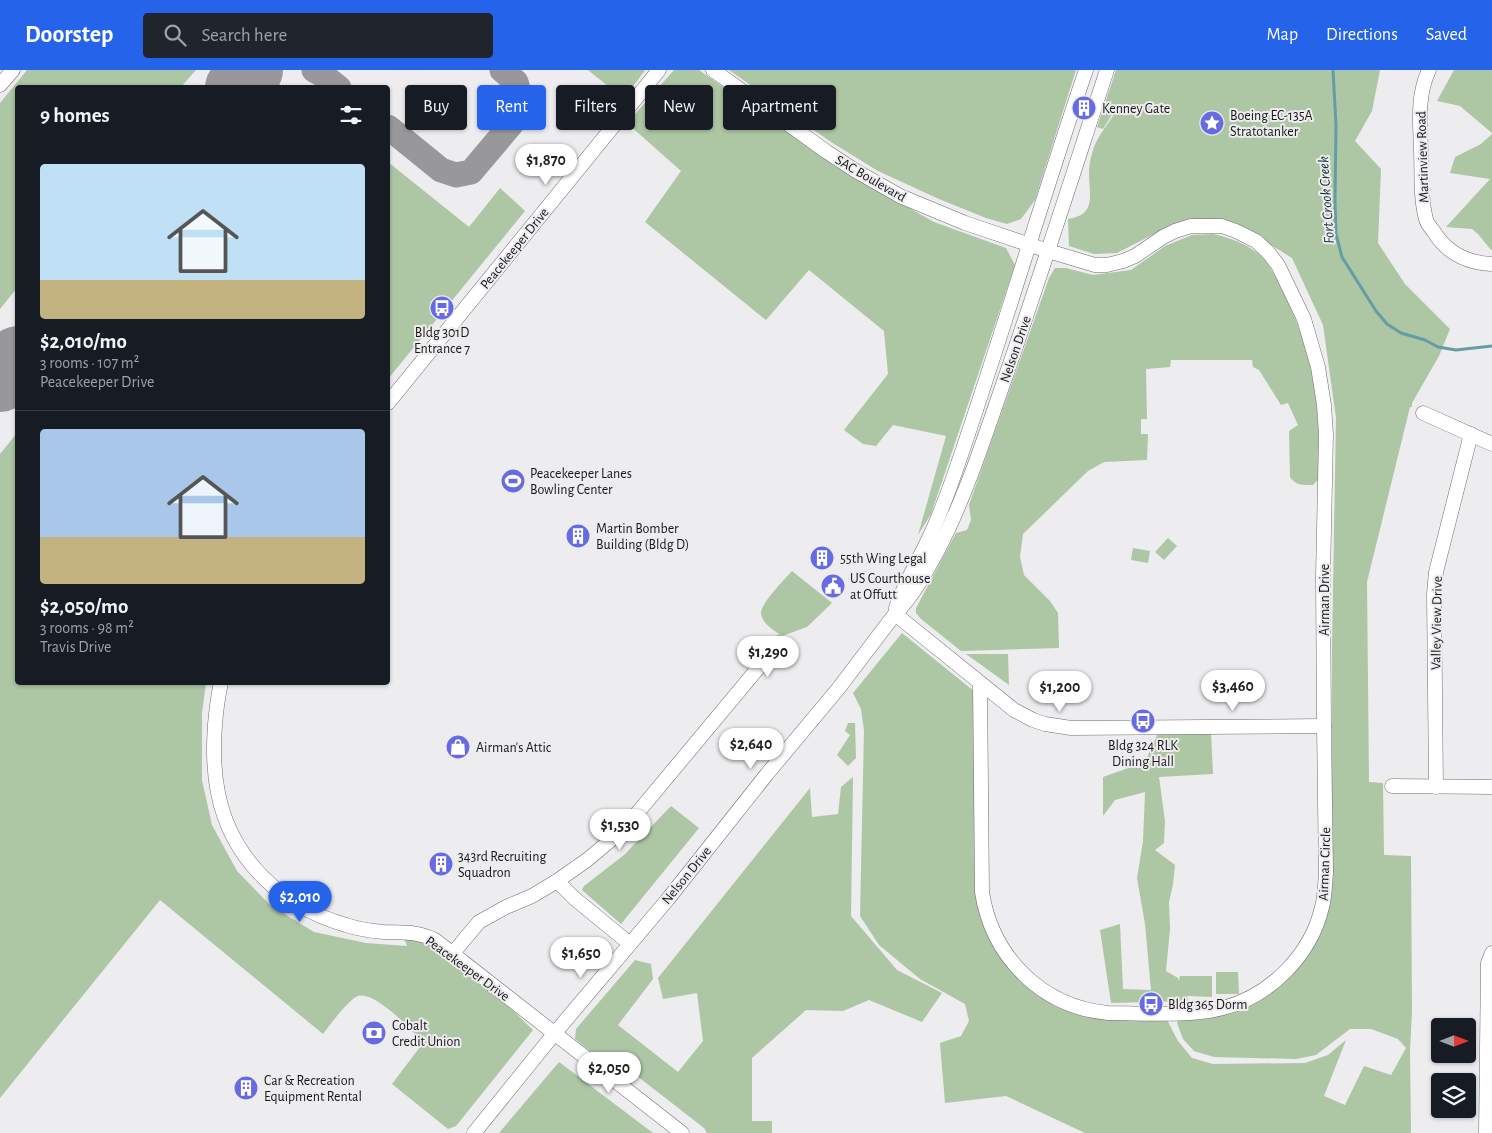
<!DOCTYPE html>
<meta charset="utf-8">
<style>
:root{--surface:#171b24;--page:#20242c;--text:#f1f3f6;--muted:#9ea1a6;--line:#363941;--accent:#2563eb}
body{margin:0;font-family:"Alegreya Sans",sans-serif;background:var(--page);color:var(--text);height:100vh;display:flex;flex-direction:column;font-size:19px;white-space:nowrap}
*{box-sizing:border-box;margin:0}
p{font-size:16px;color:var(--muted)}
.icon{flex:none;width:28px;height:28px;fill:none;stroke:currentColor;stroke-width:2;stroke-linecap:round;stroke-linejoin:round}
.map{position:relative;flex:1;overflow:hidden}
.sheet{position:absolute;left:15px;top:15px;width:375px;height:600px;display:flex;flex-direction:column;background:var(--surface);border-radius:5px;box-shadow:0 1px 4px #0004}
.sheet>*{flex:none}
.top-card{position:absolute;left:405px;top:15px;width:475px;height:45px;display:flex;gap:10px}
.needle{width:32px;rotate:90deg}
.tools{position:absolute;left:1431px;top:948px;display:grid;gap:10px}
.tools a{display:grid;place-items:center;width:45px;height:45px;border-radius:5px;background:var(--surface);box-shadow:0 1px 4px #0004;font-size:25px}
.price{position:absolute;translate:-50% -42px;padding:0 11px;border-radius:18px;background:#fff;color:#222;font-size:16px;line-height:32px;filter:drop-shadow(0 1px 2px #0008)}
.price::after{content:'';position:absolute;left:50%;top:30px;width:15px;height:11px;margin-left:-8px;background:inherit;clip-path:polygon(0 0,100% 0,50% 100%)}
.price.selected{background:var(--accent);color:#fff}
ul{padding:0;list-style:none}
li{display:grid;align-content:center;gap:10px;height:265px;padding:0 25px}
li+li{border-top:1px solid var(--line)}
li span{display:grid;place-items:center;height:155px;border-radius:5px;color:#555}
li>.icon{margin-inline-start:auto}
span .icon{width:90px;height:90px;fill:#fffc;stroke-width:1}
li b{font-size:21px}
h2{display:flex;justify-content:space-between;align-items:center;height:60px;padding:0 25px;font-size:21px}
.pill{padding:0 18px;border-radius:5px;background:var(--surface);box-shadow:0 1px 4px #0004;font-size:18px;line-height:45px}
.pill.selected{background:var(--accent);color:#fff}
header{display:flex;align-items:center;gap:30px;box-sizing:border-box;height:70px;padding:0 25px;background:var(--accent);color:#fff}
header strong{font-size:24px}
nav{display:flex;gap:28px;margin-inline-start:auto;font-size:18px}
.search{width:350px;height:45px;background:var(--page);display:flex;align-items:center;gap:12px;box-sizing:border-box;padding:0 18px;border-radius:5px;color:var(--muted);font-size:19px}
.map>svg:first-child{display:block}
.green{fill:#adc6a3}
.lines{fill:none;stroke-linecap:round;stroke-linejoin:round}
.stream{stroke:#649da5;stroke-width:3}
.taxiway{stroke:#989799;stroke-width:25}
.runway{stroke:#989799;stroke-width:64}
.minor-casing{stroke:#6e6c70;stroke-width:15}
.minor{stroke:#fff;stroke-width:14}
.labels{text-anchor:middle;stroke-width:4;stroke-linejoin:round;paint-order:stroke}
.poi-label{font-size:14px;fill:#171617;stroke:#edecef;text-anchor:start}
.street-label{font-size:14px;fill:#171617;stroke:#edecef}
.water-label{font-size:15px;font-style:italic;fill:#133135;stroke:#edecef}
</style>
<header>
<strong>Doorstep</strong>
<div class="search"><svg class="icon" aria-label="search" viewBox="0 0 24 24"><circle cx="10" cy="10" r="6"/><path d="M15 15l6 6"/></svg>Search here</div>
<nav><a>Map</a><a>Directions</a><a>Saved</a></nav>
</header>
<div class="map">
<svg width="1492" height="1063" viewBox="0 0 1492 1063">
<rect width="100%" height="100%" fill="#edecef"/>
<g class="green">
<polygon points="27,0 196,0 181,17 18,18 17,218 0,239 0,33"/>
<polygon points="588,0 645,0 624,29"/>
<polygon points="674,0 699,0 836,97 934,152 1006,178 1015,195 931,444 918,465 946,366 893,355 876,376 863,374 844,360 888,304 884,261 809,200 766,250 645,152 681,101 627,53"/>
<polygon points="729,0 1076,0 1035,130 1021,149 1007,154 986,148 939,129 878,101 831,72"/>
<path d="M 1116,0 L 1380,0 L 1372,41 L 1355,71 L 1381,99 L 1378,173 L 1405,214 L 1450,259 L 1439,286 L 1412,333 L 1412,337 L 1410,337 L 1367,512 L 1369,712 L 1383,713 L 1384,785 L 1411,786 L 1412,941 L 1410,982 L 1411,1063 L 1085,1063 L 1006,1026 L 945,1033 L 940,973 L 961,966 L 969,951 L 965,934 L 920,909 L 879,875 L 860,846 L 864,661 L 861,639 L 853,623 L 902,563 L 975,622 L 990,865 L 1064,936 L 1166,948 L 1178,971 L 1192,988 L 1213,994 L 1305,993 L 1328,985 L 1346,970 L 1324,1026 L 1345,1035 L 1364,996 L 1391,1005 L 1406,978 L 1398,969 L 1371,959 L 1350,959 L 1316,985 L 1296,989 L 1214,987 L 1194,981 L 1183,969 L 1177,953 L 1180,948 L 1229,942 L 1305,888 L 1332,806 L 1332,578 L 1336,348 L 1323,255 L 1292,188 L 1236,153 L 1189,149 L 1156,163 L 1117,183 L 1094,184 L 1069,176 L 1068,149 C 1097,145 1089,125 1089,103 C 1089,97 1090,90 1092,84 C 1095,70 1105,58 1113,46 L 1113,43 L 1103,59 L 1097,57 Z"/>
<polygon points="1454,0 1492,0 1492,63 1460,36 1437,31"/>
<polygon points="1492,64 1492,179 1491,180 1478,164 1472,159 1446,157 1490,109 1450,103 1455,87 1481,74"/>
<polygon points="388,92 469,157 500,118 525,141 388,309"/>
<path d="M 1213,164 C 1231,168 1247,174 1261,186 C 1271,196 1277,210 1283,222 C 1302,258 1313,298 1317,339 C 1319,362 1319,385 1320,408 L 1313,415 C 1304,415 1296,416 1290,407 L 1289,361 L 1298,355 L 1288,333 L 1281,335 L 1259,300 L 1253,297 L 1252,290 L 1171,290 L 1170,297 L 1146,299 L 1147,349 L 1141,349 L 1141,364 L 1148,364 L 1147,390 L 1104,392 L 1088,401 L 1023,464 L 1020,487 L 1024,505 L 1050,531 L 1058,543 L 1059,578 L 961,581 L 921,549 L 916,543 L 916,538 L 956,463 L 967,460 L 971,450 L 969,435 L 1049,208 L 1055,198 L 1066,198 L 1093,205 L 1131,200 L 1165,176 L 1192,165 Z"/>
<path d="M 17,363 L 18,612 L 206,613 L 202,643 L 202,710 L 212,755 L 237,801 L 270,835 L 314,862 L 366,873 L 407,876 L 404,868 L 424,869 L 493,921 L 533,960 L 456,1056 L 448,1059 L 392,1014 L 423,973 C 412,960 375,921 358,926 C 349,929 329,956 323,964 L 160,830 L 0,1028 L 0,384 Z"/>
<polygon points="1168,468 1177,476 1164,490 1155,482"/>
<polygon points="1133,478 1150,481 1148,493 1131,490"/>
<path d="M 792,501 L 832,533 L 807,557 L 782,566 C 775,561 762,554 761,543 C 761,533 785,509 792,501 Z"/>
<polygon points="966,584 1008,584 1009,615"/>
<polygon points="848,653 855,653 856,688 848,696 837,685 850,665 845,661"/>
<polygon points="1211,662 1213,704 1159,707 1165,751 1164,773 1155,780 1175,795 1173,814 1169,832 1170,859 1166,901 1178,908 1179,911 1180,906 1212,906 1212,927 1187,926 1188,931 1111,933 1100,860 1120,854 1123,919 1151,920 1145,854 1137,808 1143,771 1145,722 1115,730 1103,746 1103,707 1145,692 1158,663"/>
<polygon points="853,707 851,846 897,900 942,923 922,952 869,930 843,941 806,940 752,988 752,1051 772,1051 772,1063 707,1063 704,1058 610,985 601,990 575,969 576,959 635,890 651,894 653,909 618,955 678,1002 703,971 697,923 663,929 658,908 810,718 812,747 838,744 841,717"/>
<polygon points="671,736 699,758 621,854 582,820 584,816 624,785"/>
<polygon points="1216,902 1238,902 1239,924 1216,924"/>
<polygon points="559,992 653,1063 499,1063"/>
</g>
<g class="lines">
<polyline class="stream" points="1333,0 1336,55 1335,130 1336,164 1342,187 1376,241 1387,254 1401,263 1425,270 1438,277 1456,280 1492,276"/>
<g class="taxiway">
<polyline points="314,0 323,5 339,18"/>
<polyline points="238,18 252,6 265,0"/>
<polyline points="388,57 441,100 456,105 471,102 514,51 519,40 521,29 516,12 502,0"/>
</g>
<g class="runway">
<polyline points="237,18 251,0"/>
<polyline points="0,310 18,288"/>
</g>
<defs>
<g id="minor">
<path d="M 713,0 L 827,82 L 856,101 L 900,126 L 965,153 L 1048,181 L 1095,195 L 1107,195 L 1123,191 L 1135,186 L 1163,167 L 1175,161 L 1191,156 L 1222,156 L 1236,161 L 1256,171 L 1268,182 L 1278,195 L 1304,249 L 1318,297 L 1324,335 L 1326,364 L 1323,507 L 1324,656 L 1326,803 C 1325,814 1325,826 1322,837 C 1311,885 1270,926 1223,938 C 1189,947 1143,943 1108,943 C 1042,937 992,887 982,822 L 980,613"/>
<path d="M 1429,0 C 1417,25 1420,53 1421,80 C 1422,103 1420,127 1426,149 C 1427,154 1431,158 1434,162 C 1447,183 1468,193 1492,194"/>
<polyline points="0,15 13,0"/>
<polyline points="388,333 659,0"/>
<polyline points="1423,343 1492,374"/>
<path d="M 896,538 C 904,514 917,493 928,470 C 937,452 944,433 951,414 C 999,277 1039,137 1086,0"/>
<polyline points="895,544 1014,640 1033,650 1045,654 1071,658 1324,656"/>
<path d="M 221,612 C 214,646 211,689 218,723 C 231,789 282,837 346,855 C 358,859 371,861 384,862 C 403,863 417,861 435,870 L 682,1063"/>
<polyline points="1392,716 1492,717"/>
<polyline points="1436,717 1434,524 1436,502 1471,364"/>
<polyline points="557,811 574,828 630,874"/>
<polyline points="453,883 479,852 506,837 532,826 557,811 587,790 624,759 779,573"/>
<path d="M 474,1063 L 554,964 L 668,829 L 767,704 L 838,619 L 895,544 C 913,526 925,504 937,482 C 964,430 982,375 1001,320 C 1038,214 1072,107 1107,0"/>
<polyline points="1486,1063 1488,893 1492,883"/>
</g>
</defs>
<use href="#minor" class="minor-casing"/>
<use href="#minor" class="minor"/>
</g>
<defs>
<symbol id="building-disc" viewBox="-11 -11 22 22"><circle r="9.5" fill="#666be4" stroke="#edecef"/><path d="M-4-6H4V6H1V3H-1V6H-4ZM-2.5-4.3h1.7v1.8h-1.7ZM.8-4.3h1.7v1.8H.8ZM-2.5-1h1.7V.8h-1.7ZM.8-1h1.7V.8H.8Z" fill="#fff"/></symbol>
<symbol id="sight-disc" viewBox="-11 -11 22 22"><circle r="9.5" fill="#666be4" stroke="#edecef"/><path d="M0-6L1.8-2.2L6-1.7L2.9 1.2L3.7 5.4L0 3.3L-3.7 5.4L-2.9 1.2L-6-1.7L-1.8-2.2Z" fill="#fff"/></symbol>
<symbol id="bus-disc" viewBox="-11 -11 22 22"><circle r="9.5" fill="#666be4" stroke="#edecef"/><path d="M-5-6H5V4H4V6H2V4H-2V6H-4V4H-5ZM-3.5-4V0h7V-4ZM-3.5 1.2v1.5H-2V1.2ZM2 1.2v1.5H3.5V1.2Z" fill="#fff"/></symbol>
<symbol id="stadium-disc" viewBox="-11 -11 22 22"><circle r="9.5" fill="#666be4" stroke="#edecef"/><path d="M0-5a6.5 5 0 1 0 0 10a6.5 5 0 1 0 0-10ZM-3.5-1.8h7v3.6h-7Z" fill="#fff"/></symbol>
<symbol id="civic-disc" viewBox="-11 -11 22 22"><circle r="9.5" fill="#666be4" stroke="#edecef"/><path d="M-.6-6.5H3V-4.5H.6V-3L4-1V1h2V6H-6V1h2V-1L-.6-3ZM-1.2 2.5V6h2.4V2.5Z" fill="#fff"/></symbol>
<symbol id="shop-disc" viewBox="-11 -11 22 22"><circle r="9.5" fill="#666be4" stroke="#edecef"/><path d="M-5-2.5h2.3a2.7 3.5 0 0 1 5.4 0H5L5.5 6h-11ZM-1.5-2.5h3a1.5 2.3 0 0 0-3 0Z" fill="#fff"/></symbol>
<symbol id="bank-disc" viewBox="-11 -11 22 22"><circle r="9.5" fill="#666be4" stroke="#edecef"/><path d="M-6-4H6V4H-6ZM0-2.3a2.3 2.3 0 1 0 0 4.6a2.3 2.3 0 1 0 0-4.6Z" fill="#fff"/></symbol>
</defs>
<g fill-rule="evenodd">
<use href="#building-disc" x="1070" y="24" width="28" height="28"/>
<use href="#sight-disc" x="1198" y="39" width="28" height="28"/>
<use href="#bus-disc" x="428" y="224" width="28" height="28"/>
<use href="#stadium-disc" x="499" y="397" width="28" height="28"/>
<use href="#building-disc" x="564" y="452" width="28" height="28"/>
<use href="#building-disc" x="808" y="474" width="28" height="28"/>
<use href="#civic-disc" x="819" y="502" width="28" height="28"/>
<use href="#bus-disc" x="1129" y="637" width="28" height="28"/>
<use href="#shop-disc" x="444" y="663" width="28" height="28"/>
<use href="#building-disc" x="427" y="780" width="28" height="28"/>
<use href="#bus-disc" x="1137" y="920" width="28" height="28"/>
<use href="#bank-disc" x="360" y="949" width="28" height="28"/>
<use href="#building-disc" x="232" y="1004" width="28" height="28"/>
</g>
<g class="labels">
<g class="poi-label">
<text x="1102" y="43">Kenney Gate</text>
<text x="1230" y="50">Boeing EC-135A<tspan x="1230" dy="16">Stratotanker</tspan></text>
<text x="442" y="267" text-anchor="middle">Bldg 301D<tspan x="442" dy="16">Entrance 7</tspan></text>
<text x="530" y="408">Peacekeeper Lanes<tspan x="530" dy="16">Bowling Center</tspan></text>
<text x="596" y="463">Martin Bomber<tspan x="596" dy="16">Building (Bldg D)</tspan></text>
<text x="840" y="493">55th Wing Legal</text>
<text x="850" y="513">US Courthouse<tspan x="850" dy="16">at Offutt</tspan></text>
<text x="1143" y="680" text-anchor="middle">Bldg 324 RLK<tspan x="1143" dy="16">Dining Hall</tspan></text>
<text x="476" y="682">Airman's Attic</text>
<text x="458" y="791">343rd Recruiting<tspan x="458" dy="16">Squadron</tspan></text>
<text x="1168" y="939">Bldg 365 Dorm</text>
<text x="392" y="960">Cobalt<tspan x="392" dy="16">Credit Union</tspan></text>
<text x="264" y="1015">Car &amp; Recreation<tspan x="264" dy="16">Equipment Rental</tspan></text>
</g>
<g class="street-label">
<text transform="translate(1422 87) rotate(-92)" y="5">Martinview Road</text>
<text transform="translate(871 108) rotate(30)" y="5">SAC Boulevard</text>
<text transform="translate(514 178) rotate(-51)" y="5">Peacekeeper Drive</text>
<text transform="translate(1015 279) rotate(-71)" y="5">Nelson Drive</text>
<text transform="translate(1324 530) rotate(-90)" y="5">Airman Drive</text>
<text transform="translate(1436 553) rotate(-89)" y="5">Valley View Drive</text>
<text transform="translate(1324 794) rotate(-88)" y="5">Airman Circle</text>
<text transform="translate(686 805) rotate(-51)" y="5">Nelson Drive</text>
<text transform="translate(468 898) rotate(36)" y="5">Peacekeeper Drive</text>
</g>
<g class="water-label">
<text transform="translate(1326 130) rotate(-94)" y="5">Fort Crook Creek</text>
</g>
</g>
</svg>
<div class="tools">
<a><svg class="needle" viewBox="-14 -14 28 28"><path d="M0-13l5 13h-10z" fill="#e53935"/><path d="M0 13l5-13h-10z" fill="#9ea1a6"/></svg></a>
<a><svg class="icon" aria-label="layers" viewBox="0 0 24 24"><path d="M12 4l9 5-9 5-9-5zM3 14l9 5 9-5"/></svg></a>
</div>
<b class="price" style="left:546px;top:116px">$1,870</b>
<b class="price" style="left:768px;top:608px">$1,290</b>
<b class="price" style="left:1233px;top:642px">$3,460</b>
<b class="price" style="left:1060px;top:643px">$1,200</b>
<b class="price" style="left:751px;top:700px">$2,640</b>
<b class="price" style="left:620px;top:781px">$1,530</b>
<b class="price selected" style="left:300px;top:853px">$2,010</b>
<b class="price" style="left:581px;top:909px">$1,650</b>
<b class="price" style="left:609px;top:1024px">$2,050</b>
<div class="top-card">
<a class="pill">Buy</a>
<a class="pill selected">Rent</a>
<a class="pill">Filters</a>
<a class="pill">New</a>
<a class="pill">Apartment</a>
</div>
<section class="sheet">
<h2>9 homes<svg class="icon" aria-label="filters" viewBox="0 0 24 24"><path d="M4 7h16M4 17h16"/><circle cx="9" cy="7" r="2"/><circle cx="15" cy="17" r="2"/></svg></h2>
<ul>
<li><span style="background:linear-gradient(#bfe0f5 75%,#c2b280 0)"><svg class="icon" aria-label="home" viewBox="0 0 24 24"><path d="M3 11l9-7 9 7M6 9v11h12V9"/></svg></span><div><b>$2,010/mo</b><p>3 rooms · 107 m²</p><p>Peacekeeper Drive</p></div></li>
<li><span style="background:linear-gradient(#a9c7e8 70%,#c2b280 0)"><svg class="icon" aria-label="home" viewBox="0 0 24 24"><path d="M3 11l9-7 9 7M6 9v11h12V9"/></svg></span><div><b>$2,050/mo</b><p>3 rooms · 98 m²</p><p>Travis Drive</p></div></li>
</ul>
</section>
</div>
